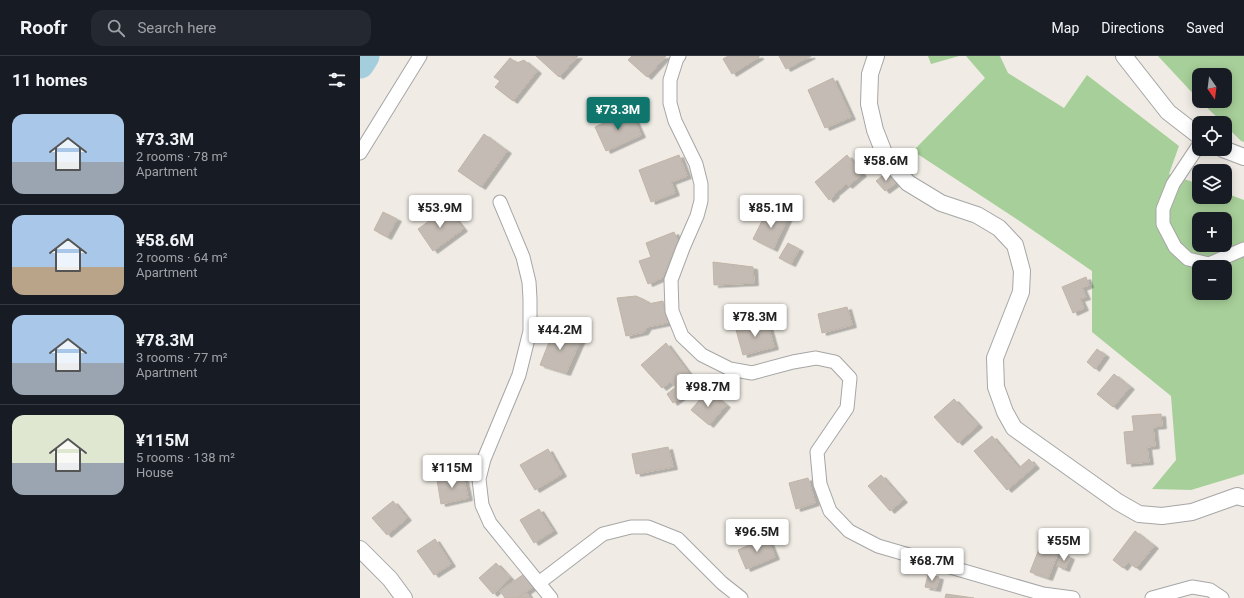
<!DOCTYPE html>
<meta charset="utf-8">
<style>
:root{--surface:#171b24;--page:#242831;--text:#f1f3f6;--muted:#9ea1a6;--line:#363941;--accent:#0f766e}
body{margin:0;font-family:Roboto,sans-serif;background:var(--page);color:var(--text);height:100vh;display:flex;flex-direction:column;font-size:15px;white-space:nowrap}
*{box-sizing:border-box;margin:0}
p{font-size:13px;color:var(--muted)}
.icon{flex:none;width:22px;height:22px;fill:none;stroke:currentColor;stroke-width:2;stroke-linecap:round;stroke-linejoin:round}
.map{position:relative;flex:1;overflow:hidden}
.panel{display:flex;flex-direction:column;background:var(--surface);width:360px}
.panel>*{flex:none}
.needle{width:26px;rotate:166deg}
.tools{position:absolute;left:832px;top:12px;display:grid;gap:8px}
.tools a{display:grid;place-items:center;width:40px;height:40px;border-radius:8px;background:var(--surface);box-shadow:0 2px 10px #0003;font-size:20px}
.price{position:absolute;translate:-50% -34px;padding:0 9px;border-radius:4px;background:#fff;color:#222;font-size:13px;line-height:26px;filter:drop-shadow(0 1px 2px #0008)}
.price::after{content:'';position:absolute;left:50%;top:24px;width:12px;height:9px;margin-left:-6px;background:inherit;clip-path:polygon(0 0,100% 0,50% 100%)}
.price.current{background:var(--accent);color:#fff}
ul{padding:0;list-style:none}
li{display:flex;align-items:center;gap:12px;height:100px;padding:0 12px}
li+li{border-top:1px solid var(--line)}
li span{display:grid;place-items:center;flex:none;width:112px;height:80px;border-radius:12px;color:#555}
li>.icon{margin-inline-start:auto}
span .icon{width:48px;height:48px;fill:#fffc;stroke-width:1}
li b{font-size:17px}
h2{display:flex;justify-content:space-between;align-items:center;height:48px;padding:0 12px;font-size:17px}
header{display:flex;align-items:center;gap:24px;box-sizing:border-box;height:56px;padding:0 20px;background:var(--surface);border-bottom:1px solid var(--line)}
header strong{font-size:19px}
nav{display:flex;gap:22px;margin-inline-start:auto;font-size:14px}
.search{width:280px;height:36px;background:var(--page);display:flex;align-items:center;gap:10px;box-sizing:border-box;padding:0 14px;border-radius:12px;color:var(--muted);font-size:15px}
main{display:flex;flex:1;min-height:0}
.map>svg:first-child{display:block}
.forest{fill:#a7cf99;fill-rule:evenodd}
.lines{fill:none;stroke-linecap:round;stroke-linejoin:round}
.river{stroke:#a5cedd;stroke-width:29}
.building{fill:#c4bcb4;stroke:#c1b4a7;filter:url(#shadow)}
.minor-casing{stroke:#a6a6a6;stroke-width:15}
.tertiary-casing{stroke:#a6a6a6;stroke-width:18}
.minor{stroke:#fff;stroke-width:13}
.tertiary{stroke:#fff;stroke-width:16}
</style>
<header>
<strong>Roofr</strong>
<div class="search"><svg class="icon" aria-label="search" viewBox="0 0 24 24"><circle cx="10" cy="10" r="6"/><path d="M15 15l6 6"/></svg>Search here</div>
<nav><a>Map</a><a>Directions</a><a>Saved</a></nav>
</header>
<main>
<section class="panel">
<h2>11 homes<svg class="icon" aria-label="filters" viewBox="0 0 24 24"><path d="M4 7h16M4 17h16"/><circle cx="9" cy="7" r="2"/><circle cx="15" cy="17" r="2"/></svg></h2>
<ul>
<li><span style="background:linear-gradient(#a9c7e8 60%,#9aa5b1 0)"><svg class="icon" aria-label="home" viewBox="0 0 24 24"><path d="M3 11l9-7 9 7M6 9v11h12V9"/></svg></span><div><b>¥73.3M</b><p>2 rooms · 78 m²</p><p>Apartment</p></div></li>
<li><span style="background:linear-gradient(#a9c7e8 65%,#b9a48a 0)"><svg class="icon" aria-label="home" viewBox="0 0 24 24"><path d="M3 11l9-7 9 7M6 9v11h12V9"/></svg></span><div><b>¥58.6M</b><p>2 rooms · 64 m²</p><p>Apartment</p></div></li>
<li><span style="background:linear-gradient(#a9c7e8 60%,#9aa5b1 0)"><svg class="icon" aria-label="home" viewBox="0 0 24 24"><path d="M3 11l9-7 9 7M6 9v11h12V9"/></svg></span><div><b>¥78.3M</b><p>3 rooms · 77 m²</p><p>Apartment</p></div></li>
<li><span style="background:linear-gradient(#dfe7d0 60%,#9aa5b1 0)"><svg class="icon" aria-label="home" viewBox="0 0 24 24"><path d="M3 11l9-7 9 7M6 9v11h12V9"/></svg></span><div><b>¥115M</b><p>5 rooms · 138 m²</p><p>House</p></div></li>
</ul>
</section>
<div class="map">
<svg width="884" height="542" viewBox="0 0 884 542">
<defs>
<filter id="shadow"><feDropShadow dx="4.5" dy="2.5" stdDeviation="0" flood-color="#0004"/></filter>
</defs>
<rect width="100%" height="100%" fill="#f0ece5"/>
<g class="forest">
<polygon points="568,0 599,0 571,8"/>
<path d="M 606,0 L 640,0 L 648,17 L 704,52 L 727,19 L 819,90 L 809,118 L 839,128 L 839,141 L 865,141 L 865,137 L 884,144 L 884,418 L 831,434 L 792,433 L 816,404 L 811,340 L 732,276 L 732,215 L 658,164 L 553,95 L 625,22 ZM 839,163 L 865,163 L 865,189 L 839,189 ZM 839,211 L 865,211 L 865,237 L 839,237 Z"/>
<polygon points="798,0 884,0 884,86 881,85 865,69 865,67 863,67 840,45 865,45 865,19 839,19 839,44"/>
</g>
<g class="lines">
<polyline class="river" points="0,8 5,0"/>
</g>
<g class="building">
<polygon points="176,0 218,0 199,21"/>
<polygon points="272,0 306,0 287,21 268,4"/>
<polygon points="368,0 399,0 399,1 372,18 363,3"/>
<polygon points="419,0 451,0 426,13"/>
<polygon points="150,2 157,7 164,4 177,15 153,45 135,31 140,25 134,21"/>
<polygon points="473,22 491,61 465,72 448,34"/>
<polygon points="270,54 281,79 246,95 235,71"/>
<polygon points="124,78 147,95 121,131 98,115"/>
<polygon points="319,99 327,120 311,126 315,137 291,146 279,114"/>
<polygon points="487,99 502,118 488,130 486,128 474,138 475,139 469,144 455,126"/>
<polygon points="527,116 536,127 525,135 516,125"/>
<polygon points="87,152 103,173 73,195 58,173"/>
<polygon points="417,154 429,159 413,193 393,183 406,157 414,161"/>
<polygon points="23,156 37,163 27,181 14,174"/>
<polygon points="314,176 318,185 302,222 288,228 279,205 291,201 286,187"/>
<polygon points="428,187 439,193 431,208 419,202"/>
<polygon points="353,206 393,211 394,227 354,229"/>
<polygon points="726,221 729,229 722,232 726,241 720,243 724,252 713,257 702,231"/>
<polygon points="276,240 285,244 288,248 303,245 307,267 287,271 284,276 266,280 257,242"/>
<polygon points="487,251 492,269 462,277 458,258"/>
<polygon points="407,266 414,291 383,299 376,274"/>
<polygon points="195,271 221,283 206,317 180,309"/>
<polygon points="306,287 330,319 316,331 310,326 302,332 281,309"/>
<polygon points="737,293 745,299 735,313 727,306"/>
<polygon points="754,318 770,331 753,351 737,338"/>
<polygon points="316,331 325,338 313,347 307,338"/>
<polygon points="348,334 366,349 349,369 331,354"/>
<polygon points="594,343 618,369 598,387 574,361"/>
<polygon points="801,358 802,370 793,371 795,390 787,391 789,406 767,408 764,376 774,375 772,360"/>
<polygon points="632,380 659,412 669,403 675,410 647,434 614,395"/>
<polygon points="308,391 313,411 276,418 272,398"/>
<polygon points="188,393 202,418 175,434 160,409"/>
<polygon points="103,419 108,442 81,448 77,424"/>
<polygon points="521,419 543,444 530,455 508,430"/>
<polygon points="448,422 455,447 436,453 429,427"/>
<polygon points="33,445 47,462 27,479 12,462"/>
<polygon points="179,453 193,475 174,487 160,464"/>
<polygon points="775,475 794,490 776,512 768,506 763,512 753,504"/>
<polygon points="407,481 415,501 386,513 378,494"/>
<polygon points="75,483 91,508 74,519 57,495"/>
<polygon points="681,488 699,494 688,522 670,516"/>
<polygon points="703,498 710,501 705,513 697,510"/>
<polygon points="136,507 150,522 133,538 119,522"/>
<polygon points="164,518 173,531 157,542 145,542 140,535"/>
<polygon points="568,519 579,521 576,533 565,531"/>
<polygon points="166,536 170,542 159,542"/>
<polygon points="586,538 614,542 585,542"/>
</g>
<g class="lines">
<defs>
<g id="minor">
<polyline points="319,0 317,2 310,24 310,47 315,65 336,108 341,128 341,145 337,160 323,192 311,224 312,255 322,280 342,299 370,313 392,317 433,306 456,302 475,306 490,322 487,352 457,396 460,428 470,455 489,475 518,490 683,538 713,542"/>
<polyline points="839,89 813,128 803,153 803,168 815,191 828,203 849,208 884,193"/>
<polyline points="0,97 60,0"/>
<polyline points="140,146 163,201 169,226 170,243 170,275 159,319 124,403 119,423 122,449 130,467 191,542"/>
<polyline points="180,526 243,478 271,471 288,471 318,483 362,527 381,542"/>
<polyline points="792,542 832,531 850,534 862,542"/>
</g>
<g id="tertiary">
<polyline points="516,0 510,18 509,48 515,74 526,102 548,127 581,147 617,159 639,172 655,189 662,215 661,236 635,302 636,331 645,356 654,372 758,446 779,458 802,460 832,456 877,440 884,442"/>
<polyline points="764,0 808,56 839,80"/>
<polyline points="863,93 884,101"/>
<polyline points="0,493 30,523 44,542"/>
</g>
</defs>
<use href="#minor" class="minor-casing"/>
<use href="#tertiary" class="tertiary-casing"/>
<use href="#minor" class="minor"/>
<use href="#tertiary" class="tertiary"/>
</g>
</svg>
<div class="tools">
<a><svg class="needle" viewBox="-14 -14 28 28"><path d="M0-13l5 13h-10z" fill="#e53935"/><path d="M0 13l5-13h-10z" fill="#9ea1a6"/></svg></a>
<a><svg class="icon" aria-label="locate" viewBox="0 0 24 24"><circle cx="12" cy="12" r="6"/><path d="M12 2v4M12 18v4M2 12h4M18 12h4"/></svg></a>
<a><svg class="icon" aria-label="layers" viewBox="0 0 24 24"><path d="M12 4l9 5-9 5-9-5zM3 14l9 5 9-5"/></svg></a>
<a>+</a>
<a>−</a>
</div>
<b class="price current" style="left:258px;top:75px">¥73.3M</b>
<b class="price" style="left:526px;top:126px">¥58.6M</b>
<b class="price" style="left:80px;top:173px">¥53.9M</b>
<b class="price" style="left:411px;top:173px">¥85.1M</b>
<b class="price" style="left:395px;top:282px">¥78.3M</b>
<b class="price" style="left:200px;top:295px">¥44.2M</b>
<b class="price" style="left:348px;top:352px">¥98.7M</b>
<b class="price" style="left:92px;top:433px">¥115M</b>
<b class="price" style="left:397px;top:497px">¥96.5M</b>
<b class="price" style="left:704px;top:506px">¥55M</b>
<b class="price" style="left:572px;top:526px">¥68.7M</b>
</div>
</main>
